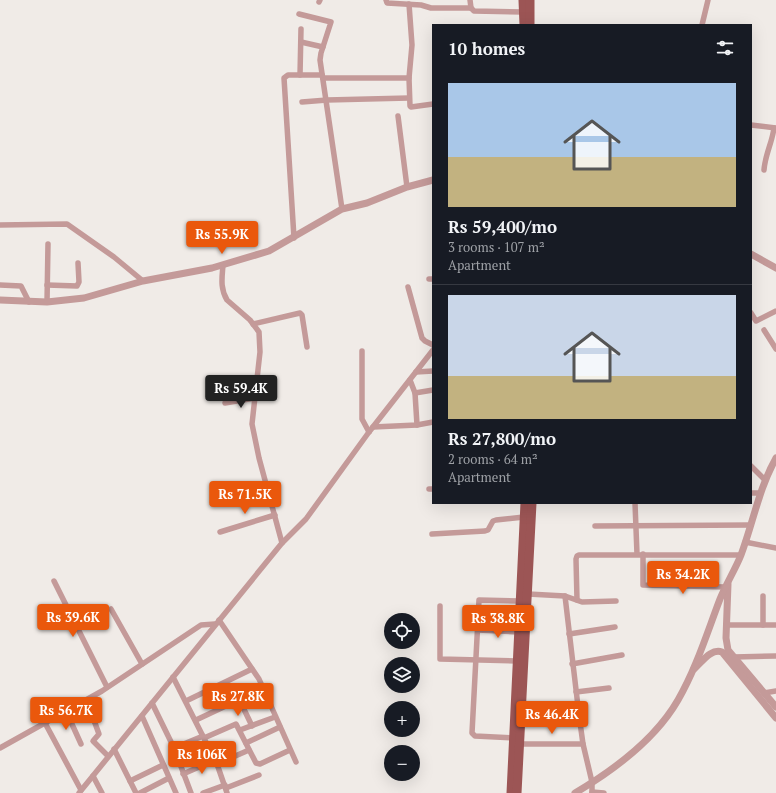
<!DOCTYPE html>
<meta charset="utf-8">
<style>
:root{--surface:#171b24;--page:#20242c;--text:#f1f3f6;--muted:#9ea1a6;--line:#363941;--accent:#ea580c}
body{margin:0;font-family:"PT Serif",serif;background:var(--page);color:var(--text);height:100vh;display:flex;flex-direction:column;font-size:15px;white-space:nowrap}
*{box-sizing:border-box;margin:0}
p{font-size:13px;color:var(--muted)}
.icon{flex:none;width:22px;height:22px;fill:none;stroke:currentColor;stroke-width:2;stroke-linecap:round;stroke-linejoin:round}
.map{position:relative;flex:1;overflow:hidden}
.drawer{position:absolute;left:432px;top:24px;width:320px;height:480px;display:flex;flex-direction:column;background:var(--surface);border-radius:0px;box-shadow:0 4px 16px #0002}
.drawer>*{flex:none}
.controls{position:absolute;left:384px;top:613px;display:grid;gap:8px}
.controls a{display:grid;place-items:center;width:36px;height:36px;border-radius:50%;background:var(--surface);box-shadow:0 4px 16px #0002;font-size:20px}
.price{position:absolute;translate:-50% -34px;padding:0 9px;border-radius:4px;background:var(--accent);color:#fff;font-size:13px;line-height:26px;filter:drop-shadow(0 1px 2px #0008)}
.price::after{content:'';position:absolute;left:50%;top:24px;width:12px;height:9px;margin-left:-6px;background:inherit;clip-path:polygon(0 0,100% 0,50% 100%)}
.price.selected{background:#222;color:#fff}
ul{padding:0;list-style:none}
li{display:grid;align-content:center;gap:8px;height:212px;padding:0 16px}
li+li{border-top:1px solid var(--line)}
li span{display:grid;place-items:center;height:124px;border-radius:0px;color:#555}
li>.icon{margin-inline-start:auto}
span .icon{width:72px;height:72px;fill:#fffc;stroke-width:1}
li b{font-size:17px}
h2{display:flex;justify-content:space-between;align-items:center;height:48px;padding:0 16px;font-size:17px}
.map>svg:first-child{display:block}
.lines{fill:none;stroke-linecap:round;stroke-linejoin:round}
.minor{stroke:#c49a99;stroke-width:5.5}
.tertiary{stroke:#c49a99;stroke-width:7}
.primary{stroke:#9c5555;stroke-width:9}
</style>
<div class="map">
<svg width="776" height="793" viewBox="0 0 776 793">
<rect width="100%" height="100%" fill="#f0ebe7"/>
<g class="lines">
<g class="minor">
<polyline points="386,0 387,3 421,5 431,8 471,8"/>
<polyline points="470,0 471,8 474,11 523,12"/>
<polyline points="319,2 320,0"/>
<polyline points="409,4 412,45 409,78 410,106 411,107 433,104"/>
<polyline points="299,14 331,22 321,53 320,60 342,209"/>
<polyline points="702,25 708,0"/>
<polyline points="301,42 323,47"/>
<polyline points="300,75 301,29"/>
<polyline points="323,78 409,78"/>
<polyline points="302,102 327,100 409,98"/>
<polyline points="398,116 407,187"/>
<polyline points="751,125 776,128"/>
<path d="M 764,170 C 765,155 772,143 774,128"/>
<polyline points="0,225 67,224 114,257 143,281"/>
<polyline points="294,238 284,78 288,75 322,75"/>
<path d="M 223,265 C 222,278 220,288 227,300 L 250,320 L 259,332 L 260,352 L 252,424 L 259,458 L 282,543"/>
<polyline points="429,279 433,279"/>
<polyline points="0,285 21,286 29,302"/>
<polyline points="47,285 77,286 79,282 78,263"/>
<polyline points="408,287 422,338 425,341 433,345"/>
<polyline points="47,302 48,244"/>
<polyline points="751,313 756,321 776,311"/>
<polyline points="253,324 300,313 302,315 307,347"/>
<polyline points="764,330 776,349"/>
<polyline points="362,351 362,419 369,432"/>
<polyline points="416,372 433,371"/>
<polyline points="410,380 415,393 417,425"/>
<polyline points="415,393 433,390"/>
<polyline points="225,403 255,398"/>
<polyline points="373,427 417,425 433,422"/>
<polyline points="751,466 765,480"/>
<polyline points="429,489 433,489"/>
<polyline points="751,493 761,493"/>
<polyline points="635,503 637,554"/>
<polyline points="595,526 751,525"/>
<polyline points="220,532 275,515"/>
<polyline points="432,534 485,531 488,530 493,521 496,520 524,517"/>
<polyline points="745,542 776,548"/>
<polyline points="643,554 643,585 725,587"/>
<polyline points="54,581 107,687"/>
<polyline points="528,594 565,596 582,602 616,601"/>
<polyline points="565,596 579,715 583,744 592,782 592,793"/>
<polyline points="577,600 576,559 577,556 579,555 741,555"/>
<polyline points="440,606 440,659 517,661"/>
<polyline points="111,609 142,664"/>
<polyline points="219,620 259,679 296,762"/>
<polyline points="59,624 88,608"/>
<polyline points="726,625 776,625"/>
<polyline points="763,625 763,596"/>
<polyline points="478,630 518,632"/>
<polyline points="569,634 615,627"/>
<polyline points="734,657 776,656"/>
<polyline points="572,664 622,655"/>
<polyline points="173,677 217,764 227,793"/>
<polyline points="576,692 609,688"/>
<polyline points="764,693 776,691"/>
<polyline points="186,701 252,669"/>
<polyline points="240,701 252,726"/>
<polyline points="152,703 174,748 191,793"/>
<polyline points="66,711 81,744"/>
<polyline points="92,715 99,734 93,741 108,756"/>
<polyline points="521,715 579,715"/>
<polyline points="142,716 176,793"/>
<polyline points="196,720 262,689"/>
<polyline points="45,723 81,790"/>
<polyline points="240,730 275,717"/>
<polyline points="204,738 236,724 256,763 260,764 290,750"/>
<polyline points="513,738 475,736 472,733 479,600 519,601"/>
<polyline points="246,743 280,727"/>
<polyline points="520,744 583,744"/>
<polyline points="0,748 102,691 201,625 215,624"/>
<polyline points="174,748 203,736"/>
<polyline points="114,749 136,793"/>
<polyline points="217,764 249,750"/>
<polyline points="183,774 215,760"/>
<polyline points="93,776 102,793"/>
<polyline points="130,781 163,765"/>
<polyline points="226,788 259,775"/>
<polyline points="592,792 604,793"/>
<polyline points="79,793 282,543 306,519 369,432 433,350"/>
<polyline points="140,793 169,778"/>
<polyline points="203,793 225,785"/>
</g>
<g class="tertiary">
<polyline points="751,254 776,268"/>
<polyline points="0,300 47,302 84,298 143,281 212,268 269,251 342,209 367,203 407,187 433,180"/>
<polyline points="728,584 726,638 728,650 776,707"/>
<path d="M 694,669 C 702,662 711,648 722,652 L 776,718"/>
<path d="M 575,793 C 614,770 655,740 678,700 C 696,669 707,633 720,599 C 726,584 735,570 741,555 C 753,523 759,488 776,458"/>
</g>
<g class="primary">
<polyline points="523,0 524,25"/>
<polyline points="530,0 530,25"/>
<polyline points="511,793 525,503"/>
<polyline points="517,793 532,503"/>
</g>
</g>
</svg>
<div class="controls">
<a><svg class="icon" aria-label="locate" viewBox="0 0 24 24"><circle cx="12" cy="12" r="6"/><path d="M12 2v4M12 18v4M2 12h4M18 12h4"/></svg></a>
<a><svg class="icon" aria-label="layers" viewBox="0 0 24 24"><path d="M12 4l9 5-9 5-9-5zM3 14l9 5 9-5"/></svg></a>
<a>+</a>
<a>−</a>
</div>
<b class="price" style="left:222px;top:255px">Rs 55.9K</b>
<b class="price selected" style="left:241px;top:409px">Rs 59.4K</b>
<b class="price" style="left:245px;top:515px">Rs 71.5K</b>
<b class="price" style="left:683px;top:595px">Rs 34.2K</b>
<b class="price" style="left:73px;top:638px">Rs 39.6K</b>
<b class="price" style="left:498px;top:639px">Rs 38.8K</b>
<b class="price" style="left:238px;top:717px">Rs 27.8K</b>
<b class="price" style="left:66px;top:731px">Rs 56.7K</b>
<b class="price" style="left:552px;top:735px">Rs 46.4K</b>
<b class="price" style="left:202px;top:775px">Rs 106K</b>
<section class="drawer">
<h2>10 homes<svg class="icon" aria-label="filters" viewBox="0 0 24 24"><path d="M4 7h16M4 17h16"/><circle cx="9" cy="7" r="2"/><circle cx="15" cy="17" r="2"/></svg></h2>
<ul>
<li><span style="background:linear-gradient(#a9c7e8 60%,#c2b280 0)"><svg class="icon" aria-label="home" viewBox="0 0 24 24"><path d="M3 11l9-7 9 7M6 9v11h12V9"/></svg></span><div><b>Rs 59,400/mo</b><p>3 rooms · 107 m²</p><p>Apartment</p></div></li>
<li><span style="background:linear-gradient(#c9d6e8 65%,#c2b280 0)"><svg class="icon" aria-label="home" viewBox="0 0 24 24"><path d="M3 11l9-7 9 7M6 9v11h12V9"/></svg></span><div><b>Rs 27,800/mo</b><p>2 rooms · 64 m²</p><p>Apartment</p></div></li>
</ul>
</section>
</div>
